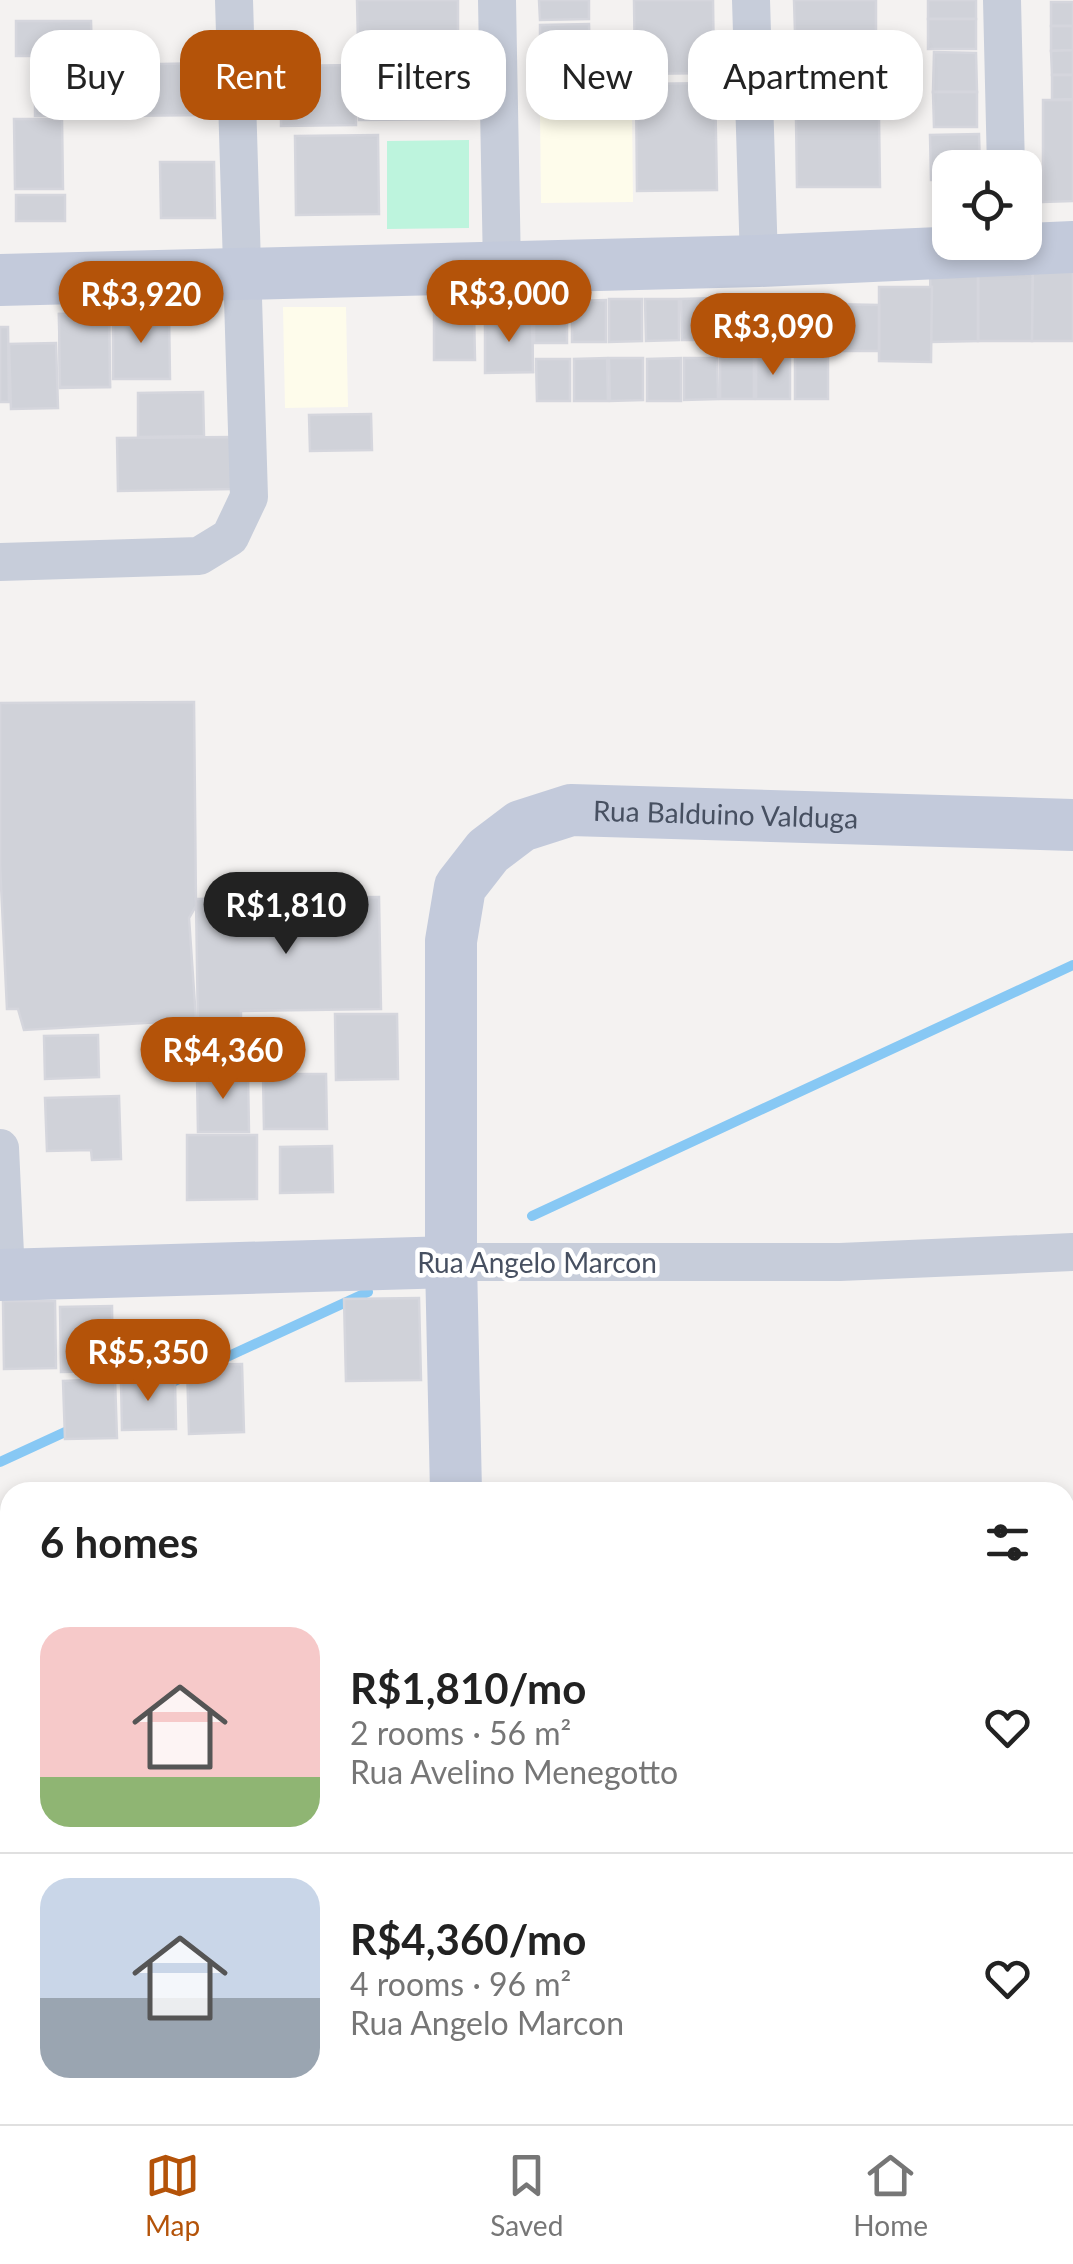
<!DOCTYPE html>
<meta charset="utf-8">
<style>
:root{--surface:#fff;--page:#f6f6f6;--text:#222;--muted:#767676;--line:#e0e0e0;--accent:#b45309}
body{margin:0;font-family:Lato,sans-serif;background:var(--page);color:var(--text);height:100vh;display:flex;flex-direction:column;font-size:38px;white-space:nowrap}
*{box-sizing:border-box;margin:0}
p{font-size:32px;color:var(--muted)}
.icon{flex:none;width:55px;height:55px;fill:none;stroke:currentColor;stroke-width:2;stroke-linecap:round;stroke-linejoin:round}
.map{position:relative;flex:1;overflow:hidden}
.drawer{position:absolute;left:0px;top:1482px;width:1075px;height:642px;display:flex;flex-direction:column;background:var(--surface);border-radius:30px 30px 0 0;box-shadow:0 5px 15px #0003}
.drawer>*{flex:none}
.top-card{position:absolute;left:30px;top:30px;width:1015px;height:90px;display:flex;gap:20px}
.fabs{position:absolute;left:932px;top:150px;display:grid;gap:20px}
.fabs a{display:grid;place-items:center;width:110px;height:110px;border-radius:20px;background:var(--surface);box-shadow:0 5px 15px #0003;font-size:50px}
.price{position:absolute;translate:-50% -85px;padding:0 22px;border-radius:35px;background:var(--accent);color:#fff;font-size:32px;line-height:65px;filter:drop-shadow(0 2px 5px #0008)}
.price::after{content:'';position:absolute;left:50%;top:60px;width:30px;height:22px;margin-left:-15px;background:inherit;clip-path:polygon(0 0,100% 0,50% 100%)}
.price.selected{background:#222;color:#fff}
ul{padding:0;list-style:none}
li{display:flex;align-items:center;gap:30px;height:250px;padding:0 40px}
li+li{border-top:2px solid var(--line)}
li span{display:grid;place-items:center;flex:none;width:280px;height:200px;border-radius:30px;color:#555}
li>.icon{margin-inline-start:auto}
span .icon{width:120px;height:120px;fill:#fffc;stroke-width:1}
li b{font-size:42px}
h2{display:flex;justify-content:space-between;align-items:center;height:120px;padding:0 40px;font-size:42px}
.chip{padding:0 35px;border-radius:30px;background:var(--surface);box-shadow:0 5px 15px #0003;font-size:35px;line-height:90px}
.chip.selected{background:var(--accent);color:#fff}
.menu{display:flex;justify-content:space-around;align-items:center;height:140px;border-top:2px solid var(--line);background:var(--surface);font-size:28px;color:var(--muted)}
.menu a{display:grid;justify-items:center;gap:5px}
.menu .selected{color:var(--accent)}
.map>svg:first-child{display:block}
.commercial{fill:#fefceb}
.green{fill:#bdf4dd}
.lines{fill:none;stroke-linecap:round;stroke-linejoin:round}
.stream{stroke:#87c8f4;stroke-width:10}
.building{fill:#d0d2d9;stroke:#d5d6dd;stroke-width:2.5}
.street{stroke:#c7cdda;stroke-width:38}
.secondary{stroke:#c3cadb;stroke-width:52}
.labels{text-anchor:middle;stroke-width:9;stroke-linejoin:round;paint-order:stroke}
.street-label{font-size:28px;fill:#475061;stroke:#fff}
</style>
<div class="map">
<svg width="1073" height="2124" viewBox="0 0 1073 2124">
<rect width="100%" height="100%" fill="#f4f2f1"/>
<g class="commercial">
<polygon points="632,110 633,202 541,203 540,112"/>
<polygon points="283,307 346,307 348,407 285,408"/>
</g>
<polygon class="green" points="469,140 469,228 387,229 387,141"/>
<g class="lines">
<g class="stream">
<polyline points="532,1216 1073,965"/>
<polyline points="164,1386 368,1292"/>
<polyline points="0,1462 76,1427"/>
</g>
</g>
<g class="building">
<polygon points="357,0 458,0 458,43 358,43"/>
<polygon points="539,0 589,0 589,19 540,20"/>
<polygon points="634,0 713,0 714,73 635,74"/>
<polygon points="794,0 876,0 876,31 795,32"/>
<rect x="928" y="0" width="48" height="19"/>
<rect x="1051" y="2" width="22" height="24"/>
<rect x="928" y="19" width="48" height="30"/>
<polygon points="16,21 91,21 92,56 16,56"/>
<polygon points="589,24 590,54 540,55 540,25"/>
<polygon points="1051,26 1073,26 1073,50 1051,51"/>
<polygon points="358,43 458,43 458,119 359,120"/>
<polygon points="795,48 878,48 880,187 797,187"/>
<polygon points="1073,50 1073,75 1052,75 1051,51"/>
<polygon points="934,52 976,53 977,92 933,92"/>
<polygon points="620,58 621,107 564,108 563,59"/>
<polygon points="34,60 93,60 94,84 35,84"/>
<polygon points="211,63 212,115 110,116 109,65"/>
<polygon points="355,65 356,125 281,126 281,66"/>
<polygon points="1052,75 1073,75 1073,99 1052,100"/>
<polygon points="715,83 717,190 637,191 636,84"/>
<polygon points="35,88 95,88 95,115 35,116"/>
<polygon points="933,92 977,92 977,127 934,127"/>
<polygon points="1043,100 1073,100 1073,201 1043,202"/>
<polygon points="14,119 62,119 63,189 15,189"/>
<polygon points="979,134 980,168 950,168 950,180 931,180 930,135"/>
<polygon points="378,135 379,214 296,215 295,136"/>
<polygon points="160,162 214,162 215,218 161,218"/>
<rect x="16" y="195" width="49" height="26"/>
<polygon points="1033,262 1032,341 978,341 978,263"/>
<polygon points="1033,262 1073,263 1073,341 1032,341"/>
<polygon points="930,263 978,263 978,341 931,342"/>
<polygon points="879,287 932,287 931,362 879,361"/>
<polygon points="827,297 827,339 794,339 793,298"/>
<polygon points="715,298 716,340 682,340 681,299"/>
<polygon points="718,298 752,298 752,340 719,340"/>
<polygon points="754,298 788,298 788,339 755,340"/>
<polygon points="609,299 642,299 642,341 609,342"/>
<polygon points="645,299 679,299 679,340 646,341"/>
<polygon points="606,300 606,342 572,342 572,301"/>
<polygon points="567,301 567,343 534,343 534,302"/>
<polygon points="827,304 879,305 879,351 827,351"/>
<polygon points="113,312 169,312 170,379 113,379"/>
<polygon points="434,312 474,312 475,360 434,360"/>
<polygon points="59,314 109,314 110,387 60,388"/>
<polygon points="59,314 109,314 110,387 60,387"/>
<polygon points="485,317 532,318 533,372 486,372"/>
<polygon points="485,318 532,318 533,372 485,373"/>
<polygon points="0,327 8,327 9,402 0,402"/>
<polygon points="56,343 58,408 11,409 9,344"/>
<polygon points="754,357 754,399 720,399 720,358"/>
<rect x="756" y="357" width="34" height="42"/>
<rect x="795" y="357" width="33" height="42"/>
<polygon points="607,358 608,401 574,401 574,359"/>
<polygon points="609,358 643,358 643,400 610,401"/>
<polygon points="681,358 681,401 647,401 647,359"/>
<polygon points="684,358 717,358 718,399 684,400"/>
<polygon points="536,359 570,359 570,401 537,401"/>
<polygon points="203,392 204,436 138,437 138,393"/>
<polygon points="371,414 372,450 310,451 309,415"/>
<polygon points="233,437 234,489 118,491 117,438"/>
<polygon points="194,702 196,906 189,918 196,1020 24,1030 18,1009 7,1009 0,864 0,703"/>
<polygon points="379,897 381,1009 241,1011 241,1029 198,1030 196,899"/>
<polygon points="335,1014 397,1014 398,1079 336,1080"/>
<polygon points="98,1035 99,1077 45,1079 44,1036"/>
<polygon points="197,1073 248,1073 249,1132 198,1132"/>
<polygon points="263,1074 326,1074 327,1129 264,1129"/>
<polygon points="119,1096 121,1159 92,1160 91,1150 47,1151 45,1098"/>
<polygon points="187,1135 257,1135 257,1199 187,1200"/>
<polygon points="332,1146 333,1192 280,1193 280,1147"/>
<polygon points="419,1298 421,1380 346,1381 344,1299"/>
<polygon points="3,1301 55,1301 56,1368 4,1369"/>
<polygon points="112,1306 113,1371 61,1372 60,1307"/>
<polygon points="153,1325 154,1376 119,1377 117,1327"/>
<polygon points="242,1364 244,1432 189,1434 187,1365"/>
<polygon points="115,1379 117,1438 65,1439 63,1381"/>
<polygon points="175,1379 176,1429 122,1430 121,1380"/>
</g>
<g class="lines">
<g class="street">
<polyline points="497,0 502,269"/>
<polyline points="751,0 759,261"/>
<polyline points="1002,0 1006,168"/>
<polyline points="0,562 199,556 230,537 249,497 234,0"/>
<polyline points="0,1148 6,1275"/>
<polyline points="451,1262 840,1262 1073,1252"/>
<polyline points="0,1618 10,1617"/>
<polyline points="0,1823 10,1823"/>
<polyline points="1065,2001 1073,2001"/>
<polyline points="0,2029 10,2029"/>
</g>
<g class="secondary">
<polyline points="0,280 759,261 1073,247"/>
<polyline points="0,1275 451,1262"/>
<path id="s1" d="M 456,1492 L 451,1262 L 451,941 L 460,887 L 488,851 L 521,826 L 571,810 L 1073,825"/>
<polyline points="1065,1618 1073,1618"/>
<polyline points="470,2115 470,2124"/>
</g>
</g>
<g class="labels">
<g class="street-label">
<text dy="10" stroke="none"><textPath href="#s1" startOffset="900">Rua Balduino Valduga</textPath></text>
<text x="537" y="1273">Rua Angelo Marcon</text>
</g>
</g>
</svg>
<div class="fabs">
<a><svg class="icon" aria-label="locate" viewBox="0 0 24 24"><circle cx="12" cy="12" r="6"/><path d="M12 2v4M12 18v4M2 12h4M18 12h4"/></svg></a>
</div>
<b class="price" style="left:509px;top:345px">R$3,000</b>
<b class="price" style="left:141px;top:346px">R$3,920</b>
<b class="price" style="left:773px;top:378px">R$3,090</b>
<b class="price selected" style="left:286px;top:957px">R$1,810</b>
<b class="price" style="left:223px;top:1102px">R$4,360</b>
<b class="price" style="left:148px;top:1404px">R$5,350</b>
<div class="top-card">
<a class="chip">Buy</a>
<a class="chip selected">Rent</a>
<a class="chip">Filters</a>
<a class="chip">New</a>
<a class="chip">Apartment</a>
</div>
<section class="drawer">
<h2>6 homes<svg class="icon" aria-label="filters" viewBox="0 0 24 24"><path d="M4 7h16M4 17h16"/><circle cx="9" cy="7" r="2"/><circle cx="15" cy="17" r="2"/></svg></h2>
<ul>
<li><span style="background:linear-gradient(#f6c9c9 75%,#8fb573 0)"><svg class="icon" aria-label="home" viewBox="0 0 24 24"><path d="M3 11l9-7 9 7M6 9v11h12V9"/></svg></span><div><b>R$1,810/mo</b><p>2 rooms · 56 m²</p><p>Rua Avelino Menegotto</p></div><svg class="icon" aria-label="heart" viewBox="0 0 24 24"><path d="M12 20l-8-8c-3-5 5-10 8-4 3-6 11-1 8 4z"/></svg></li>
<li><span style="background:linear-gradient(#c9d6e8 60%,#9aa5b1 0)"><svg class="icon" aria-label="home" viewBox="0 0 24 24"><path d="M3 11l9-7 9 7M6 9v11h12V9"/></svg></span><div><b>R$4,360/mo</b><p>4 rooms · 96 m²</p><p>Rua Angelo Marcon</p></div><svg class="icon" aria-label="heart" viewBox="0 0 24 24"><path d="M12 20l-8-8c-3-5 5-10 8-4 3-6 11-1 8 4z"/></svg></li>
</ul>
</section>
</div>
<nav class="menu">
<a class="selected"><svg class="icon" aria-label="map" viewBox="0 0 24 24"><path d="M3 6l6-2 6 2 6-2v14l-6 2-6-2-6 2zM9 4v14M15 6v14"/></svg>Map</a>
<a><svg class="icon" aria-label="saved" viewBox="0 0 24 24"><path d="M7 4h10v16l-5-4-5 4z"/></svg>Saved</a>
<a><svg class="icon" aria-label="home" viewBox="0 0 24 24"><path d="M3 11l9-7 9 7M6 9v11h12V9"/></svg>Home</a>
</nav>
